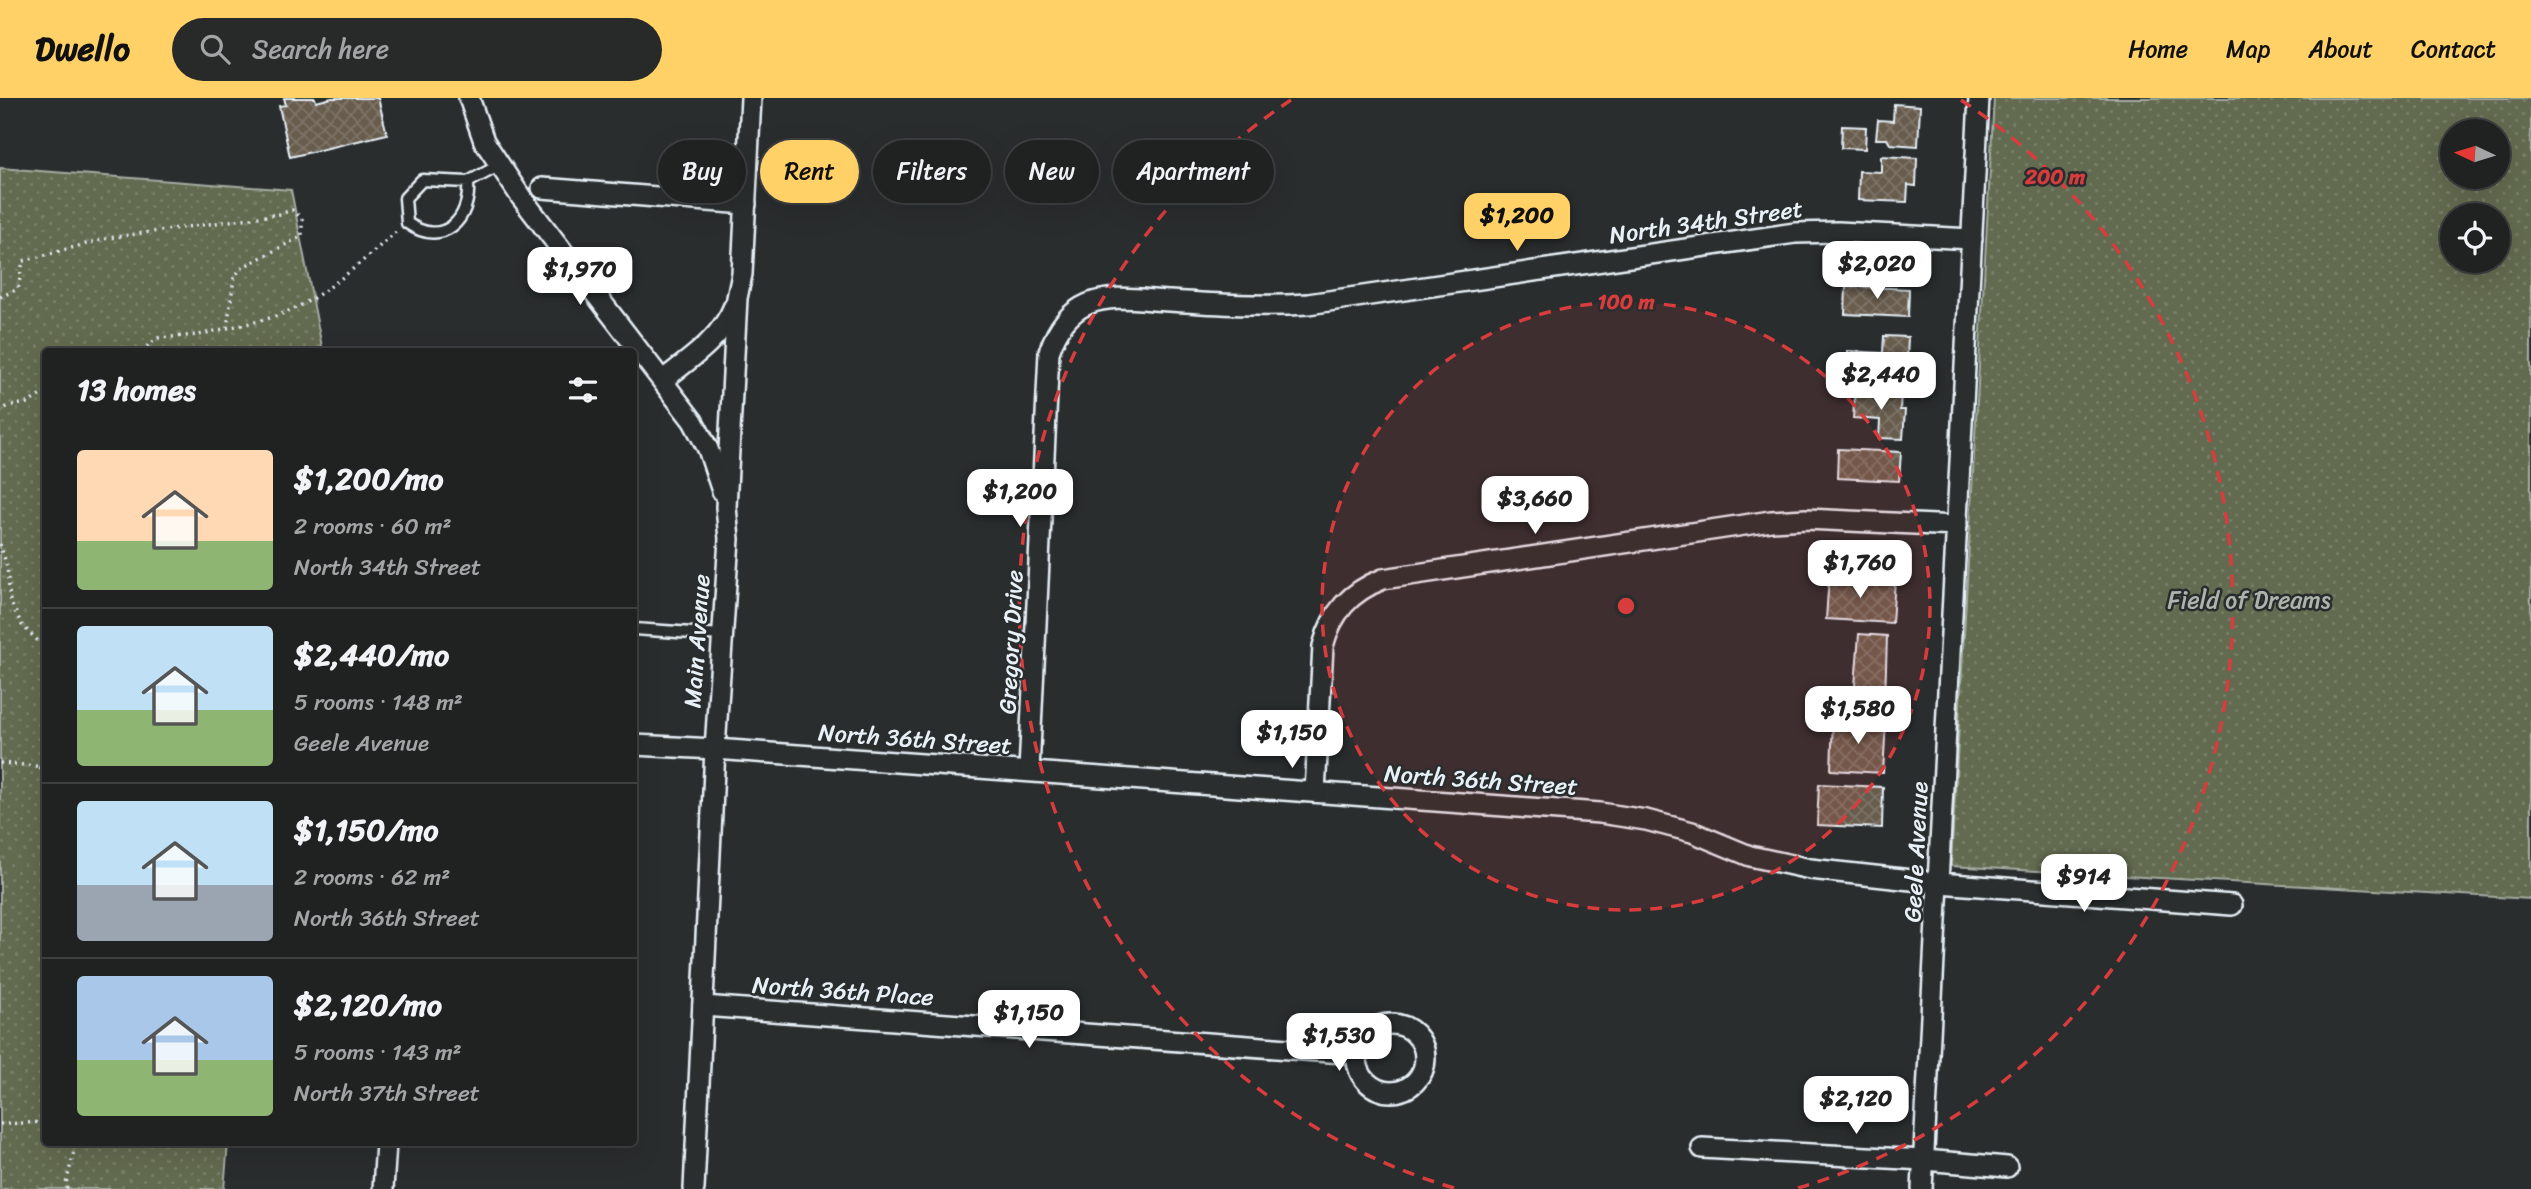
<!DOCTYPE html>
<meta charset="utf-8">
<style>
:root{--surface:#202222;--page:#282a2a;--text:#f1f3f6;--muted:#a2a4a5;--line:#3d3f40;--accent:#ffd166}
body{margin:0;font-family:Sriracha,sans-serif;background:var(--page);color:var(--text);height:100vh;display:flex;flex-direction:column;font-size:26px;white-space:nowrap}
*{box-sizing:border-box;margin:0}
p{font-size:23px;color:var(--muted)}
.icon{flex:none;width:38px;height:38px;fill:none;stroke:currentColor;stroke-width:2;stroke-linecap:round;stroke-linejoin:round}
.map{position:relative;flex:1;overflow:hidden}
.panel{position:absolute;left:42px;top:250px;width:595px;height:798px;display:flex;flex-direction:column;background:var(--surface);border-radius:7px;box-shadow:0 7px 28px #0002,0 0 0 2px var(--line)}
.panel>*{flex:none}
.guide{position:absolute;left:658px;top:42px;width:665px;height:63px;display:flex;gap:14px}
.needle{width:46px;rotate:274deg}
.controls{position:absolute;left:2440px;top:21px;display:grid;gap:14px}
.controls a{display:grid;place-items:center;width:70px;height:70px;border-radius:50%;background:var(--surface);box-shadow:0 7px 28px #0002,0 0 0 2px var(--line);font-size:35px}
.price{position:absolute;translate:-50% -60px;padding:0 16px;border-radius:14px;background:#fff;color:#222;font-size:23px;line-height:46px;filter:drop-shadow(0 2px 4px #0008)}
.price::after{content:'';position:absolute;left:50%;top:42px;width:21px;height:16px;margin-left:-10px;background:inherit;clip-path:polygon(0 0,100% 0,50% 100%)}
.price.selected{background:var(--accent);color:#111}
ul{padding:0;list-style:none}
li{display:flex;align-items:center;gap:21px;height:175px;padding:0 35px}
li+li{border-top:2px solid var(--line)}
li span{display:grid;place-items:center;flex:none;width:196px;height:140px;border-radius:7px;color:#555}
li>.icon{margin-inline-start:auto}
span .icon{width:84px;height:84px;fill:#fffc;stroke-width:1}
li b{font-size:30px}
h2{display:flex;justify-content:space-between;align-items:center;height:84px;padding:0 35px;font-size:30px}
.tag{padding:0 24px;border-radius:32px;background:var(--surface);box-shadow:0 7px 28px #0002,0 0 0 2px var(--line);font-size:24px;line-height:63px}
.tag.selected{background:var(--accent);color:#111}
header{display:flex;align-items:center;gap:42px;box-sizing:border-box;height:98px;padding:0 35px;background:var(--accent);color:#111}
header strong{font-size:33px}
nav{display:flex;gap:38px;margin-inline-start:auto;font-size:24px}
.search{width:490px;height:63px;background:var(--page);display:flex;align-items:center;gap:18px;box-sizing:border-box;padding:0 24px;border-radius:38px;color:var(--muted);font-size:26px}
.map>svg:first-child{display:block}
.green{fill:url(#green-dots);stroke:#a5aea4;stroke-width:2;fill-rule:evenodd}
.building{fill:url(#building-cross-hatch);stroke:#e8f1f8;stroke-width:2}
.lines{fill:none;stroke-linecap:round;stroke-linejoin:round}
.service-casing{stroke:#e8f1f8;stroke-width:15}
.minor-casing{stroke:#e8f1f8;stroke-width:24}
.path{stroke:#e8f1f8;stroke-width:3.5;stroke-dasharray:2 5;stroke-linecap:butt}
.service{stroke:#2a2d2e;stroke-width:10}
.minor{stroke:#2a2d2e;stroke-width:19}
.ring{fill:none;stroke:#d83c3d;stroke-width:3.5;stroke-dasharray:12 9}
.labels{text-anchor:middle;stroke-width:5;stroke-linejoin:round;paint-order:stroke}
.street-label{font-size:24px;fill:#e8f1f8;stroke:#2a2d2e}
.park-label{font-size:24px;fill:#acb4ac;stroke:#2a2d2e}
.centre{fill:#d83c3d;stroke:#2a2d2e;stroke-width:3.5}
.ring-label{font-size:21px;text-anchor:middle;font-weight:bold;fill:#d83c3d;stroke:#2a2d2e;stroke-width:5;stroke-linejoin:round;paint-order:stroke}
</style>
<header>
<strong>Dwello</strong>
<div class="search"><svg class="icon" aria-label="search" viewBox="0 0 24 24"><circle cx="10" cy="10" r="6"/><path d="M15 15l6 6"/></svg>Search here</div>
<nav><a>Home</a><a>Map</a><a>About</a><a>Contact</a></nav>
</header>
<div class="map">
<svg width="2531" height="1091" viewBox="0 0 2531 1091">
<defs>
<pattern id="green-dots" width="8" height="8" patternUnits="userSpaceOnUse" patternTransform="scale(1.75)"><rect width="8" height="8" fill="#626a50"/><path d="M2 2h.1M6 6h.1" fill="none" stroke="#78806a" stroke-width="1.8" stroke-linecap="round"/></pattern>
<pattern id="building-cross-hatch" width="8" height="8" patternUnits="userSpaceOnUse" patternTransform="scale(1.75)"><rect width="8" height="8" fill="#675c4e"/><path d="M0 0l8 8M0 8l8-8" fill="none" stroke="#7d7468"/></pattern>
</defs>
<rect width="100%" height="100%" fill="#2a2d2e"/>
<filter id="ink" filterUnits="userSpaceOnUse"><feTurbulence type="fractalNoise" baseFrequency=".0143" numOctaves="2"/><feDisplacementMap in="SourceGraphic" scale="14" xChannelSelector="R" yChannelSelector="G"/><feConvolveMatrix kernelMatrix="1 2 1 2 8 2 1 2 1" color-interpolation-filters="sRGB"/></filter>
<g filter="url(#ink)">
<g class="green">
<path d="M 1994,0 L 2531,0 L 2531,801 L 1951,768 ZM 2497,33 L 2497,79 L 2452,79 L 2452,33 ZM 2497,117 L 2497,163 L 2452,163 L 2452,117 Z"/>
<polygon points="0,70 291,92 323,254 46,254 46,1045 228,1045 224,1091 0,1091"/>
</g>
<g class="building">
<polygon points="284,0 315,0 316,4 332,0 378,0 387,36 290,59 279,8 286,7"/>
<polygon points="1894,6 1920,8 1918,48 1890,46 1887,41 1876,41 1878,22 1893,23"/>
<polygon points="1842,28 1866,29 1865,51 1841,50"/>
<polygon points="1881,58 1917,60 1916,88 1908,87 1907,104 1858,102 1859,73 1881,74"/>
<polygon points="1846,188 1909,191 1908,219 1845,216"/>
<polygon points="1884,238 1908,239 1907,263 1900,263 1899,282 1847,279 1848,253 1883,255"/>
<polygon points="1855,292 1901,295 1900,312 1905,312 1903,341 1879,340 1880,322 1853,320"/>
<polygon points="1838,351 1901,354 1899,383 1837,380"/>
<polygon points="1829,478 1895,482 1892,525 1826,521"/>
<polygon points="1859,536 1887,538 1885,603 1854,601"/>
<polygon points="1833,621 1886,623 1883,675 1831,672"/>
<polygon points="1819,686 1883,689 1882,730 1817,727"/>
</g>
<g class="lines">
<defs>
<g id="service">
<path d="M 468,84 C 471,122 443,150 407,125 L 405,100 L 422,82 L 468,84 L 500,67"/>
<polyline points="634,531 722,537"/>
</g>
<g id="minor">
<polyline points="469,0 484,43 521,99 693,323 708,351 722,393"/>
<polyline points="542,90 746,106"/>
<path d="M 663,282 C 690,261 721,241 734,208"/>
<polyline points="634,647 715,651 1600,715 1646,722 1692,734 1750,758 1810,771 1939,785 2232,807"/>
<path d="M 1029,673 L 1049,254 C 1056,233 1067,215 1088,206 C 1112,196 1143,202 1168,203 C 1215,206 1261,209 1308,206 L 1795,135 L 1838,134 L 1972,141"/>
<path d="M 1315,694 L 1323,548 C 1332,514 1350,494 1383,481 L 1771,423 L 1806,421 L 1957,428"/>
<polyline points="703,908 1357,956"/>
<circle cx="1391" cy="960" r="34"/>
<polyline points="1702,1050 1924,1062 2007,1069"/>
<polyline points="383,1091 386,1045"/>
<polyline points="694,1091 715,651 729,441 726,409 737,200 742,176 751,0"/>
<polyline points="1922,1091 1979,0"/>
</g>
</defs>
<use href="#service" class="service-casing"/>
<use href="#minor" class="minor-casing"/>
<g class="path">
<polyline points="0,199 18,191 23,163 108,140 280,116 292,112 302,120 302,138 241,170 234,180 227,230 199,237 158,240 139,254"/>
<path d="M 227,230 C 250,225 274,221 295,210 C 328,195 368,158 396,134"/>
<polyline points="0,314 8,308 28,305 46,294"/>
<polyline points="0,446 7,468 10,503 22,527 46,551"/>
<polyline points="0,665 46,669"/>
<polyline points="39,669 46,676"/>
<polyline points="0,1026 46,1024"/>
<polyline points="67,1091 66,1086 76,1045"/>
</g>
<use href="#service" class="service"/>
<use href="#minor" class="minor"/>
</g>
</g>
<circle cx="1626" cy="508" r="304" fill="#d83c3d" fill-opacity=".12"/>
<g class="ring">
<circle cx="1626" cy="508" r="304"/>
<path d="M1454 1090A607 607 0 0 1 1291 2M1961 2A607 607 0 0 1 1798 1090"/>
</g>
<g class="labels">
<g class="street-label">
<text transform="translate(1706 124) rotate(-8)" y="8">North 34th Street</text>
<text transform="translate(697 543) rotate(-86)" y="8">Main Avenue</text>
<text transform="translate(1011 544) rotate(-87)" y="8">Gregory Drive</text>
<text transform="translate(915 641) rotate(4)" y="8">North 36th Street</text>
<text transform="translate(1481 682) rotate(4)" y="8">North 36th Street</text>
<text transform="translate(1916 754) rotate(-87)" y="8">Geele Avenue</text>
<text transform="translate(843 893) rotate(4)" y="8">North 36th Place</text>
</g>
<g class="park-label">
<text x="2249" y="510">Field of Dreams</text>
</g>
</g>
<circle cx="1626" cy="508" r="10" class="centre"/>
<g class="ring-label">
<text x="2055" y="86">200 m</text>
<text x="1626" y="211">100 m</text>
</g>
</svg>
<div class="controls">
<a><svg class="needle" viewBox="-14 -14 28 28"><path d="M0-13l5 13h-10z" fill="#e53935"/><path d="M0 13l5-13h-10z" fill="#a2a4a5"/></svg></a>
<a><svg class="icon" aria-label="locate" viewBox="0 0 24 24"><circle cx="12" cy="12" r="6"/><path d="M12 2v4M12 18v4M2 12h4M18 12h4"/></svg></a>
</div>
<b class="price selected" style="left:1517px;top:155px">$1,200</b>
<b class="price" style="left:1877px;top:203px">$2,020</b>
<b class="price" style="left:580px;top:209px">$1,970</b>
<b class="price" style="left:1881px;top:314px">$2,440</b>
<b class="price" style="left:1020px;top:431px">$1,200</b>
<b class="price" style="left:1535px;top:438px">$3,660</b>
<b class="price" style="left:1860px;top:502px">$1,760</b>
<b class="price" style="left:1858px;top:648px">$1,580</b>
<b class="price" style="left:1292px;top:672px">$1,150</b>
<b class="price" style="left:2084px;top:816px">$914</b>
<b class="price" style="left:1029px;top:952px">$1,150</b>
<b class="price" style="left:1339px;top:975px">$1,530</b>
<b class="price" style="left:1856px;top:1038px">$2,120</b>
<div class="guide">
<a class="tag">Buy</a>
<a class="tag selected">Rent</a>
<a class="tag">Filters</a>
<a class="tag">New</a>
<a class="tag">Apartment</a>
</div>
<section class="panel">
<h2>13 homes<svg class="icon" aria-label="filters" viewBox="0 0 24 24"><path d="M4 7h16M4 17h16"/><circle cx="9" cy="7" r="2"/><circle cx="15" cy="17" r="2"/></svg></h2>
<ul>
<li><span style="background:linear-gradient(#ffd9b3 65%,#8fb573 0)"><svg class="icon" aria-label="home" viewBox="0 0 24 24"><path d="M3 11l9-7 9 7M6 9v11h12V9"/></svg></span><div><b>$1,200/mo</b><p>2 rooms · 60 m²</p><p>North 34th Street</p></div></li>
<li><span style="background:linear-gradient(#bfe0f5 60%,#8fb573 0)"><svg class="icon" aria-label="home" viewBox="0 0 24 24"><path d="M3 11l9-7 9 7M6 9v11h12V9"/></svg></span><div><b>$2,440/mo</b><p>5 rooms · 148 m²</p><p>Geele Avenue</p></div></li>
<li><span style="background:linear-gradient(#bfe0f5 60%,#9aa5b1 0)"><svg class="icon" aria-label="home" viewBox="0 0 24 24"><path d="M3 11l9-7 9 7M6 9v11h12V9"/></svg></span><div><b>$1,150/mo</b><p>2 rooms · 62 m²</p><p>North 36th Street</p></div></li>
<li><span style="background:linear-gradient(#a9c7e8 60%,#8fb573 0)"><svg class="icon" aria-label="home" viewBox="0 0 24 24"><path d="M3 11l9-7 9 7M6 9v11h12V9"/></svg></span><div><b>$2,120/mo</b><p>5 rooms · 143 m²</p><p>North 37th Street</p></div></li>
</ul>
</section>
</div>
